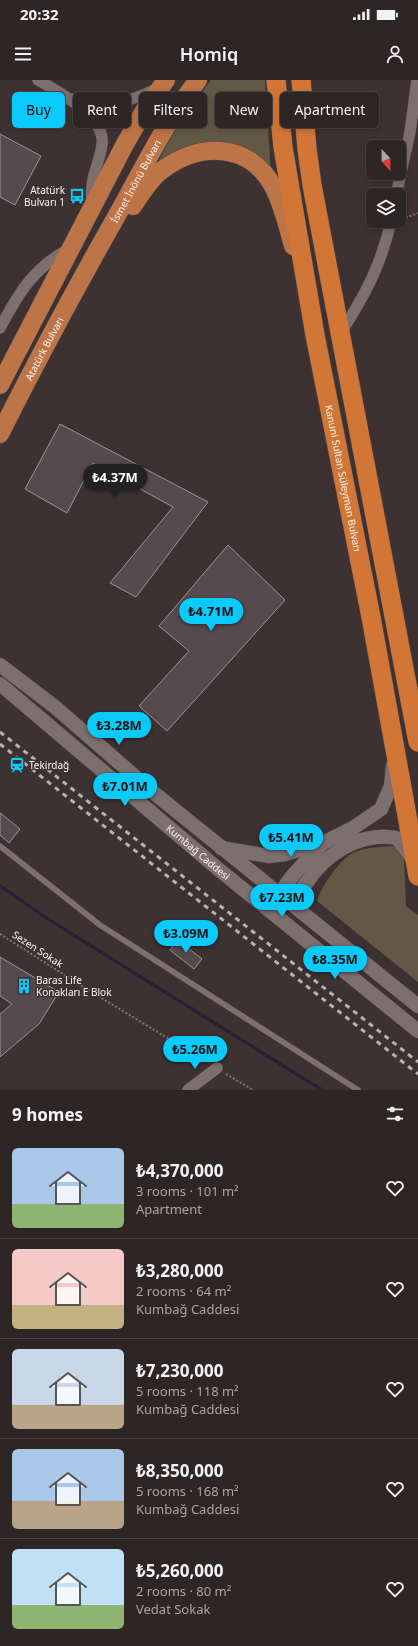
<!DOCTYPE html>
<meta charset="utf-8">
<style>
:root{--surface:#2e2525;--page:#362d2d;--text:#f1f3f6;--muted:#a7a5a7;--line:#494242;--accent:#09cafa}
body{margin:0;font-family:"Noto Sans",sans-serif;background:var(--page);color:var(--text);height:100vh;display:flex;flex-direction:column;font-size:15px;white-space:nowrap}
*{box-sizing:border-box;margin:0}
p{font-size:13px;color:var(--muted)}
.icon{flex:none;width:22px;height:22px;fill:none;stroke:currentColor;stroke-width:2;stroke-linecap:round;stroke-linejoin:round}
.map{position:relative;height:1010px;overflow:hidden}
.details{display:flex;flex-direction:column;background:var(--surface);flex:1}
.details>*{flex:none}
.banner{position:absolute;left:12px;top:12px;width:394px;height:36px;display:flex;gap:8px}
.needle{width:26px;rotate:158deg}
.tools{position:absolute;left:366px;top:60px;display:grid;gap:8px}
.tools a{display:grid;place-items:center;width:40px;height:40px;border-radius:6px;background:var(--surface);box-shadow:0 2px 6px #0003,0 0 0 1px var(--line);font-size:20px}
.price{position:absolute;translate:-50% -34px;padding:0 9px;border-radius:14px;background:var(--accent);color:#111;font-size:13px;line-height:26px;filter:drop-shadow(0 1px 2px #0008)}
.price::after{content:'';position:absolute;left:50%;top:24px;width:12px;height:9px;margin-left:-6px;background:inherit;clip-path:polygon(0 0,100% 0,50% 100%)}
.price.on{background:#222;color:#fff}
ul{padding:0;list-style:none}
li{display:flex;align-items:center;gap:12px;height:100px;padding:0 12px}
li+li{border-top:1px solid var(--line)}
li span{display:grid;place-items:center;flex:none;width:112px;height:80px;border-radius:6px;color:#555}
li>.icon{margin-inline-start:auto}
span .icon{width:48px;height:48px;fill:#fffc;stroke-width:1}
li b{font-size:17px}
h2{display:flex;justify-content:space-between;align-items:center;height:48px;padding:0 12px;font-size:17px}
.tag{padding:0 14px;border-radius:6px;background:var(--surface);box-shadow:0 2px 6px #0003,0 0 0 1px var(--line);font-size:14px;line-height:36px}
.tag.on{background:var(--accent);color:#111}
.status{display:flex;justify-content:space-between;align-items:center;height:28px;padding:0 20px;background:var(--surface);direction:ltr}
.status svg{height:11px;fill:currentColor}
header{display:flex;justify-content:space-between;align-items:center;height:52px;padding:0 12px;background:var(--surface);font-size:18px;font-weight:600}
.map>svg:first-child{display:block}
.green{fill:#625845}
.lines{fill:none;stroke-linecap:round;stroke-linejoin:round}
.stream{stroke:#2e1e34;stroke-width:3.5}
.building{fill:#564a4f;stroke:#9e9097}
.service-casing{stroke:#584d4d;stroke-width:6}
.minor-casing{stroke:#584d4d;stroke-width:12}
.tertiary-casing{stroke:#584d4d;stroke-width:15}
.primary-casing{stroke:#584d4d;stroke-width:19}
.trunk-casing{stroke:#584d4d;stroke-width:20}
.path{stroke:#807474;stroke-width:2;stroke-dasharray:2 2;stroke-linecap:butt}
.service{stroke:#7e6f6f;stroke-width:5.5}
.minor{stroke:#7e6f6f;stroke-width:11}
.tertiary{stroke:#7e6f6f;stroke-width:14}
.primary{stroke:#bd7446;stroke-width:18}
.trunk{stroke:#d27638;stroke-width:19}
.rail{stroke:#bab1b0;stroke-width:3;stroke-dasharray:5 5;stroke-linecap:butt}
.labels{text-anchor:middle;stroke-width:3;stroke-linejoin:round;paint-order:stroke}
.street-label{font-size:10px;fill:#fbf3f2;stroke:#3e3131}
.poi-label{font-size:10px;fill:#fbf3f2;stroke:#3e3131;text-anchor:start}
</style>
<div class="status"><b>20:32</b><svg viewBox="0 0 49 12"><path d="M0 12V9h3v3zM5 12V6h3v6zM10 12V3h3v9zM15 12V0h3v12zM26 1h20v11H26zM47 4h2v5h-2z"/></svg></div>
<header><svg class="icon" aria-label="menu" viewBox="0 0 24 24"><path d="M4 6h16M4 12h16M4 18h16"/></svg>Homiq<svg class="icon" aria-label="person" viewBox="0 0 24 24"><circle cx="12" cy="8" r="4"/><path d="M4 21q1-7 8-7t8 7"/></svg></header>
<div class="map">
<svg width="418" height="1010" viewBox="0 0 418 1010">
<rect width="100%" height="100%" fill="#3e3131"/>
<g class="green">
<path d="M 211,0 L 265,0 L 271,94 L 234,65 L 156,87 C 170,55 190,28 211,0 Z"/>
<path d="M 394,766 L 401,769 L 404,777 L 406,826 L 418,835 L 418,902 L 317,821 C 321,807 339,781 351,774 C 363,767 380,767 394,766 Z"/>
</g>
<g class="lines">
<polyline class="stream" points="0,806 48,839 322,1010"/>
</g>
<g class="building">
<polygon points="0,54 41,76 15,125 0,117"/>
<polygon points="60,344 208,422 136,517 110,503 173,427 93,383 67,433 25,409"/>
<polygon points="228,465 285,520 167,651 139,626 189,571 159,546"/>
<polygon points="0,733 20,749 9,763 0,755"/>
<polygon points="178,860 202,879 194,889 170,870"/>
<polygon points="0,877 59,912 39,944 0,977 0,934 12,924 0,916"/>
</g>
<g class="lines">
<defs>
<polyline id="service" points="0,766 100,845 358,1010"/>
<g id="minor">
<path d="M 38,0 C 57,11 106,37 102,64 C 101,78 93,92 92,106 C 91,111 92,118 92,124"/>
<path d="M 72,19 C 108,24 124,26 158,8"/>
<polyline points="396,115 410,52 417,0"/>
<path d="M 0,248 C 18,214 34,187 69,169"/>
<path d="M 340,254 C 365,215 381,186 391,141"/>
<polyline points="188,1010 217,988"/>
</g>
<g id="tertiary">
<polyline points="0,585 55,627 154,713 418,926"/>
<path id="s1" d="M 0,604 L 217,788 L 418,951"/>
<polyline points="221,768 269,776 285,774 325,762 353,748 381,729 391,706 393,686"/>
<polyline points="273,822 294,794 323,763"/>
<path d="M 280,824 C 283,823 287,823 289,822 C 299,815 309,798 317,789 C 337,767 367,752 397,758 L 413,779"/>
</g>
<g id="primary">
<path d="M 133,126 C 141,114 150,99 162,90 C 200,62 250,62 274,108 C 283,126 288,147 293,166"/>
<polyline points="0,305 125,64 144,31 166,0"/>
<path id="s2" d="M 0,354 C 38,278 78,204 120,130 C 145,85 166,41 198,0"/>
</g>
<g id="trunk">
<path id="s3" d="M 276,0 L 283,67 L 315,255 L 371,537 L 418,796"/>
<polyline points="301,0 307,69 312,105 418,662"/>
</g>
</defs>
<use href="#service" class="service-casing"/>
<use href="#minor" class="minor-casing"/>
<use href="#tertiary" class="tertiary-casing"/>
<use href="#primary" class="primary-casing"/>
<use href="#trunk" class="trunk-casing"/>
<g class="path">
<polyline points="402,139 418,133"/>
<polyline points="0,854 85,908 207,982"/>
<polyline points="226,994 253,1010"/>
</g>
<use href="#service" class="service"/>
<use href="#minor" class="minor"/>
<use href="#tertiary" class="tertiary"/>
<use href="#primary" class="primary"/>
<use href="#trunk" class="trunk"/>
<g class="rail">
<polyline points="0,652 418,982"/>
<polyline points="0,664 418,994"/>
</g>
</g>
<defs>
<symbol id="bus-bare" viewBox="-9 -9 18 18"><path d="M-5-6H5V4H4V6H2V4H-2V6H-4V4H-5ZM-3.5-4V0h7V-4ZM-3.5 1.2v1.5H-2V1.2ZM2 1.2v1.5H3.5V1.2Z" fill="#09cafa" stroke="#3e3131" stroke-width="2.5" paint-order="stroke"/></symbol>
<symbol id="station-bare" viewBox="-9 -9 18 18"><path d="M-3-6H3Q5-6 5-4V2Q5 4 3 4L4.5 6H3L1.5 4h-3L-3 6H-4.5L-3 4Q-5 4-5 2V-4Q-5-6-3-6ZM-3.5-4v3h7v-3ZM-3.5 1v1.5H-2V1ZM2 1v1.5H3.5V1Z" fill="#09cafa" stroke="#3e3131" stroke-width="2.5" paint-order="stroke"/></symbol>
<symbol id="building-bare" viewBox="-9 -9 18 18"><path d="M-4-6H4V6H1V3H-1V6H-4ZM-2.5-4.3h1.7v1.8h-1.7ZM.8-4.3h1.7v1.8H.8ZM-2.5-1h1.7V.8h-1.7ZM.8-1h1.7V.8H.8Z" fill="#09cafa" stroke="#3e3131" stroke-width="2.5" paint-order="stroke"/></symbol>
</defs>
<g fill-rule="evenodd">
<use href="#bus-bare" x="66" y="105" width="22" height="22"/>
<use href="#station-bare" x="6" y="674" width="22" height="22"/>
<use href="#building-bare" x="13" y="895" width="22" height="22"/>
</g>
<g class="labels">
<g class="street-label">
<text dy="4" stroke="none"><textPath href="#s2" startOffset="287">İsmet İnönü Bulvarı</textPath></text>
<text dy="4" stroke="none"><textPath href="#s2" startOffset="96">Atatürk Bulvarı</textPath></text>
<text dy="4" stroke="none"><textPath href="#s3" startOffset="404">Kanuni Sultan Süleyman Bulvarı</textPath></text>
<text dy="4" stroke="none"><textPath href="#s1" startOffset="260">Kumbağ Caddesi</textPath></text>
<text transform="translate(38 869) rotate(33)" y="4">Sezen Sokak</text>
</g>
<g class="poi-label">
<text x="65" y="114" text-anchor="end">Atatürk<tspan x="65" dy="12">Bulvarı 1</tspan></text>
<text x="29" y="689">Tekirdağ</text>
<text x="36" y="904">Baras Life<tspan x="36" dy="12">Konakları E Blok</tspan></text>
</g>
</g>
</svg>
<div class="tools">
<a><svg class="needle" viewBox="-14 -14 28 28"><path d="M0-13l5 13h-10z" fill="#e53935"/><path d="M0 13l5-13h-10z" fill="#a7a5a7"/></svg></a>
<a><svg class="icon" aria-label="layers" viewBox="0 0 24 24"><path d="M12 4l9 5-9 5-9-5zM3 14l9 5 9-5"/></svg></a>
</div>
<b class="price on" style="left:115px;top:418px">₺4.37M</b>
<b class="price" style="left:211px;top:552px">₺4.71M</b>
<b class="price" style="left:119px;top:666px">₺3.28M</b>
<b class="price" style="left:125px;top:727px">₺7.01M</b>
<b class="price" style="left:291px;top:778px">₺5.41M</b>
<b class="price" style="left:282px;top:838px">₺7.23M</b>
<b class="price" style="left:186px;top:874px">₺3.09M</b>
<b class="price" style="left:335px;top:900px">₺8.35M</b>
<b class="price" style="left:195px;top:990px">₺5.26M</b>
<div class="banner">
<a class="tag on">Buy</a>
<a class="tag">Rent</a>
<a class="tag">Filters</a>
<a class="tag">New</a>
<a class="tag">Apartment</a>
</div>
</div>
<section class="details">
<h2>9 homes<svg class="icon" aria-label="filters" viewBox="0 0 24 24"><path d="M4 7h16M4 17h16"/><circle cx="9" cy="7" r="2"/><circle cx="15" cy="17" r="2"/></svg></h2>
<ul>
<li><span style="background:linear-gradient(#a9c7e8 70%,#8fb573 0)"><svg class="icon" aria-label="home" viewBox="0 0 24 24"><path d="M3 11l9-7 9 7M6 9v11h12V9"/></svg></span><div><b>₺4,370,000</b><p>3 rooms · 101 m²</p><p>Apartment</p></div><svg class="icon" aria-label="heart" viewBox="0 0 24 24"><path d="M12 20l-8-8c-3-5 5-10 8-4 3-6 11-1 8 4z"/></svg></li>
<li><span style="background:linear-gradient(#f6c9c9 70%,#c2b280 0)"><svg class="icon" aria-label="home" viewBox="0 0 24 24"><path d="M3 11l9-7 9 7M6 9v11h12V9"/></svg></span><div><b>₺3,280,000</b><p>2 rooms · 64 m²</p><p>Kumbağ Caddesi</p></div><svg class="icon" aria-label="heart" viewBox="0 0 24 24"><path d="M12 20l-8-8c-3-5 5-10 8-4 3-6 11-1 8 4z"/></svg></li>
<li><span style="background:linear-gradient(#c9d6e8 70%,#b9a48a 0)"><svg class="icon" aria-label="home" viewBox="0 0 24 24"><path d="M3 11l9-7 9 7M6 9v11h12V9"/></svg></span><div><b>₺7,230,000</b><p>5 rooms · 118 m²</p><p>Kumbağ Caddesi</p></div><svg class="icon" aria-label="heart" viewBox="0 0 24 24"><path d="M12 20l-8-8c-3-5 5-10 8-4 3-6 11-1 8 4z"/></svg></li>
<li><span style="background:linear-gradient(#a9c7e8 65%,#b9a48a 0)"><svg class="icon" aria-label="home" viewBox="0 0 24 24"><path d="M3 11l9-7 9 7M6 9v11h12V9"/></svg></span><div><b>₺8,350,000</b><p>5 rooms · 168 m²</p><p>Kumbağ Caddesi</p></div><svg class="icon" aria-label="heart" viewBox="0 0 24 24"><path d="M12 20l-8-8c-3-5 5-10 8-4 3-6 11-1 8 4z"/></svg></li>
<li><span style="background:linear-gradient(#bfe0f5 70%,#8fb573 0)"><svg class="icon" aria-label="home" viewBox="0 0 24 24"><path d="M3 11l9-7 9 7M6 9v11h12V9"/></svg></span><div><b>₺5,260,000</b><p>2 rooms · 80 m²</p><p>Vedat Sokak</p></div><svg class="icon" aria-label="heart" viewBox="0 0 24 24"><path d="M12 20l-8-8c-3-5 5-10 8-4 3-6 11-1 8 4z"/></svg></li>
</ul>
</section>
